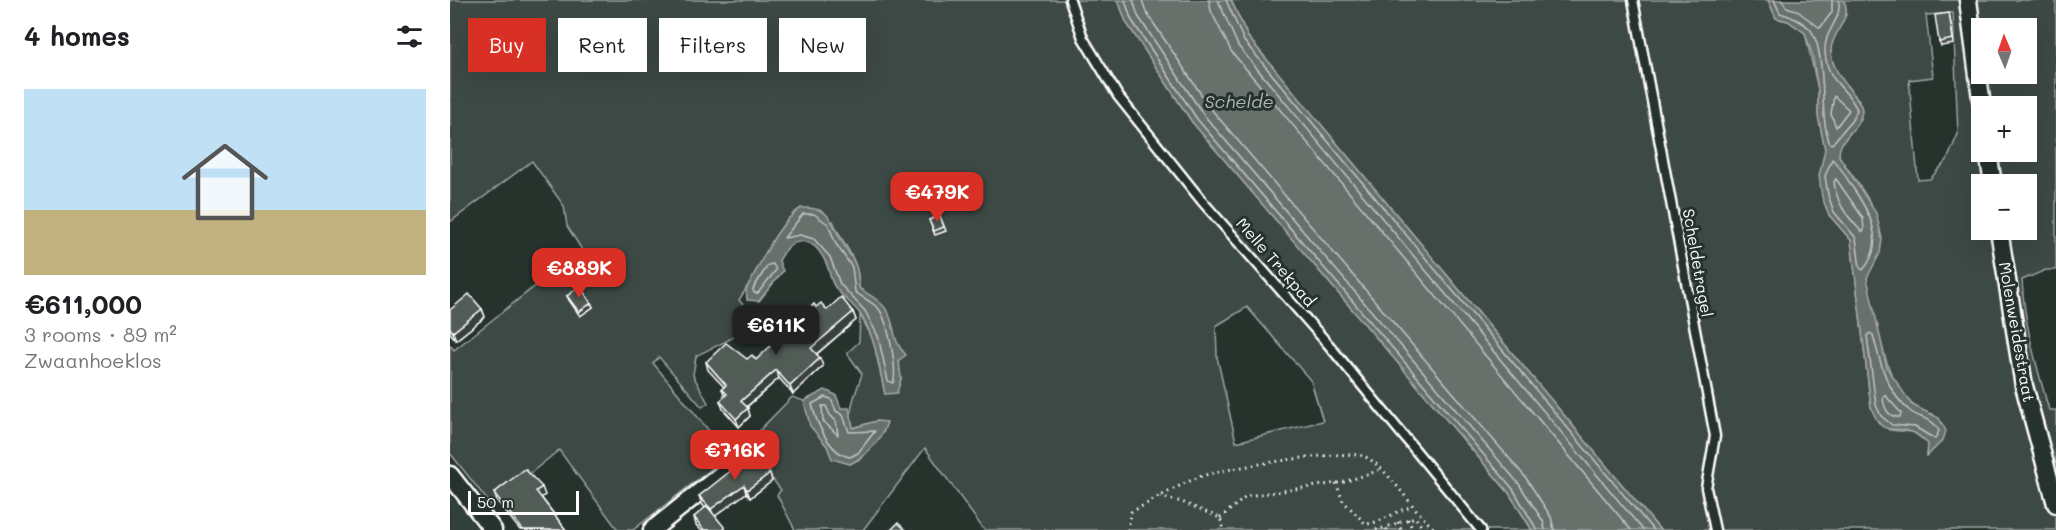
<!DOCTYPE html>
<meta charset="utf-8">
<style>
:root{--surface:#fff;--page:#f2f2f2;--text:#202124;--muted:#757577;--line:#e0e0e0;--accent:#d93025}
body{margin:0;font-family:Mali,sans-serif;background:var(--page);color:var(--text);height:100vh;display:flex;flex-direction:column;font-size:22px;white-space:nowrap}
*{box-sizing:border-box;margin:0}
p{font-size:20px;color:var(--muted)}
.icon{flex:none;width:33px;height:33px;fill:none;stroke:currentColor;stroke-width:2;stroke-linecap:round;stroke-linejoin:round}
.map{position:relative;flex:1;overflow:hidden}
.sheet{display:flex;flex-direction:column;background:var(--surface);width:450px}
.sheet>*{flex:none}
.top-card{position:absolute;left:18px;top:18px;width:570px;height:54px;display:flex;gap:12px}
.needle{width:39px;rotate:358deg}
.tools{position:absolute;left:1521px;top:18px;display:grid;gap:12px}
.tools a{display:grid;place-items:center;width:66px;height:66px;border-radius:0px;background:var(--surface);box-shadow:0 6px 24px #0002;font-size:30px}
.scale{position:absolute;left:18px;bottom:15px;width:111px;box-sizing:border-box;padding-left:6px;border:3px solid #fff;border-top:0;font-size:16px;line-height:21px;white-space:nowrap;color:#fff;-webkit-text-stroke:4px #26332d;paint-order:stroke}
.price{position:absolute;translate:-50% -51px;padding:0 14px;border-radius:12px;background:var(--accent);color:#fff;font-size:20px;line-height:39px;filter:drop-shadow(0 2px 3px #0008)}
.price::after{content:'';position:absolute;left:50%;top:36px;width:18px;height:14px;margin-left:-9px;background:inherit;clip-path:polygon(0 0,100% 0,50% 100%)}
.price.active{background:#222;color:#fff}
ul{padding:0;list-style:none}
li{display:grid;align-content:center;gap:12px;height:318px;padding:0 24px}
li+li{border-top:2px solid var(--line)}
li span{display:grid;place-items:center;height:186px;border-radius:0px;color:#555}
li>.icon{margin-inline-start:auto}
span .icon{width:108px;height:108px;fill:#fffc;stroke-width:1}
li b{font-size:26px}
h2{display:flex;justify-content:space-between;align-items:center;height:72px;padding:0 24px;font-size:26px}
.tag{padding:0 21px;border-radius:0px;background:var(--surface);box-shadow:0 6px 24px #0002;font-size:21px;line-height:54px}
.tag.active{background:var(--accent);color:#fff}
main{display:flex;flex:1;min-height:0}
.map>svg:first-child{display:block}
.built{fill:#333f3a}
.green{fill:#3e4944;stroke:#9ea4a2;stroke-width:1.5;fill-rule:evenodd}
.water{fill:#67706c;stroke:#a4a9a7;stroke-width:1.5}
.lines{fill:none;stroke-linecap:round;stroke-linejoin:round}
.shore{stroke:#c2c6c4;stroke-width:1.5}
.service-casing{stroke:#fff;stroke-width:13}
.minor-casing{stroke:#fff;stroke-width:21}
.path{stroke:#fff;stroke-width:3;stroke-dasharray:1.5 4.5;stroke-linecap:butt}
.service{stroke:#26332d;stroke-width:8}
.minor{stroke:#26332d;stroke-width:16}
.wall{fill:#464f4b;stroke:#fff;stroke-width:1.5}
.shaded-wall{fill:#39403d;stroke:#fff;stroke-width:1.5}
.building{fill:#515c57;stroke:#fff;stroke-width:1.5}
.labels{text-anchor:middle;stroke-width:6;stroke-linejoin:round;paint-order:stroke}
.street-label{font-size:16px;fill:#fff;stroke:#26332d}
.water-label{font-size:18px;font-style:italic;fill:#b3b8b6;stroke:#26332d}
</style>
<main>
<section class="sheet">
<h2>4 homes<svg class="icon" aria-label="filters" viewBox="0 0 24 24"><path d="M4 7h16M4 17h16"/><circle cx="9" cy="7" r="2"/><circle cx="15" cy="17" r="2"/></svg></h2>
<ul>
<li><span style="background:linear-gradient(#bfe0f5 65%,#c2b280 0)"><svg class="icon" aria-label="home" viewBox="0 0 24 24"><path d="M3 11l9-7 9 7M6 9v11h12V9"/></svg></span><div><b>€611,000</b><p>3 rooms · 89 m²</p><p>Zwaanhoeklos</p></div></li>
</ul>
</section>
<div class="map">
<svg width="1606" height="530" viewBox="0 0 1606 530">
<rect width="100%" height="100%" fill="#26332d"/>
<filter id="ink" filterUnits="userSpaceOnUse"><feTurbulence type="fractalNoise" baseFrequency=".0167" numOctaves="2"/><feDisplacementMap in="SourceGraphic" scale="12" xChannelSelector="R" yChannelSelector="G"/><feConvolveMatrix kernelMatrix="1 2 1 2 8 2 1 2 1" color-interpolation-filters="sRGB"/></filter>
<g filter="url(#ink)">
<polygon class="built" points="0,495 26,527 28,530 0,530"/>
<g class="green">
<path d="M 0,0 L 668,0 L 676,22 L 742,122 L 1059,493 L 1082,530 L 534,530 L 475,448 L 413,530 L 345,530 L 327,495 L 331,490 L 306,458 L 313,452 L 303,437 L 342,397 L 354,401 L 361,426 L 377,446 L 382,458 L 400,464 L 412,458 L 434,431 L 426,421 L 403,428 C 397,408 406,394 412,374 L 397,353 L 409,342 L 410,315 L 423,339 L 435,394 L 451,379 L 444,331 L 438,313 L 409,288 C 408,256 395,249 383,221 L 344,213 C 322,240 308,271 289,300 L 300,313 L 300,324 C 290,337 262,347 246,356 L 243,375 L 258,403 L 252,407 L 209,357 L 203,363 L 279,455 L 183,530 L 168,530 L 109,450 L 41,505 L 0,453 L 0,345 L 4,350 L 84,287 L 146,257 L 132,250 L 117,226 L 114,206 L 82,161 L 0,222 ZM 797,307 L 861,381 L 873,421 L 786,442 L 767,357 L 766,326 Z"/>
<polygon points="781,0 1179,0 1262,438 1252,485 1261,530 1210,530 798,37"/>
<path d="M 1187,0 L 1318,0 L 1326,18 L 1338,21 L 1355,33 L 1368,89 L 1368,116 L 1375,149 L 1379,215 L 1401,240 L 1421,407 L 1439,430 L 1463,432 L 1479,444 L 1477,456 L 1483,414 C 1443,406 1434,355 1426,321 C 1423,308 1418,293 1417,280 C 1417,267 1433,255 1431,237 C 1428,206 1406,182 1389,156 L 1389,147 L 1411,119 L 1409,100 C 1394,83 1376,65 1382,39 C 1384,31 1392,22 1396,15 L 1393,0 L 1606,0 L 1606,270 L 1596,270 L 1572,280 C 1574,325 1587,367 1599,410 L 1606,410 L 1606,530 L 1269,530 L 1259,494 L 1269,443 L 1267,424 ZM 1503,13 L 1508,134 L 1497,160 L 1480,179 L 1468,180 L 1459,80 L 1483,77 L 1476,15 ZM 1532,28 L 1576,28 L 1576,74 L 1532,74 ZM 1532,106 L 1576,106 L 1576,152 L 1532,152 ZM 1532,184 L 1576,184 L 1576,230 L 1532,230 Z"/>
</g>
<g class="water">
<polygon points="668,0 781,0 798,37 1210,530 1082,530 1059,493 742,122 676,22"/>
<path d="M 1318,0 L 1393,0 C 1405,16 1380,34 1381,51 C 1382,79 1414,98 1412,112 C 1410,130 1388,137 1389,156 L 1426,213 L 1432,239 L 1430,253 L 1417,278 L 1437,368 L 1462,405 L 1489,418 L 1496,431 L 1493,440 L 1477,456 L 1478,444 C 1474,440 1468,434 1462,432 C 1440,425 1432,438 1421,407 L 1401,240 L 1379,215 L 1372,197 L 1369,176 L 1375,149 L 1368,116 L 1368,89 L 1362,54 L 1355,33 L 1338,21 L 1326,18 Z"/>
<path d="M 351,208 C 380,207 379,218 391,240 C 403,262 408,260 409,288 C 419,295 432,301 438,312 C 446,329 442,341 456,355 L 449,360 L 451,379 L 447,393 L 435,394 C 429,368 426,337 410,314 C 403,304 392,297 385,287 C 379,279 380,269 375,261 C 362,234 341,236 329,261 L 333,271 L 309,301 L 297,300 L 296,289 C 311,264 326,224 351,208 Z"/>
<path d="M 375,390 L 386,395 L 391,408 L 399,408 L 403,428 L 426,421 L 437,422 C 432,440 416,456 400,464 L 382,459 L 377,446 L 360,426 L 354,401 Z"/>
</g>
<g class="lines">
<g class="shore">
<polyline points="675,0 681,19 747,119 1063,489 1087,530"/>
<polyline points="683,0 688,16 753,114 1069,484 1093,521 1095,530"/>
<polyline points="692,0 696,12 761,109 1076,478 1101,517 1104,530"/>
<polyline points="759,0 761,11 781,51 1181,530"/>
<polyline points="768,0 788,46 1193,530"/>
<polyline points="776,0 794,41 1203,530"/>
<path d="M 1324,0 L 1330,13 C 1340,16 1351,20 1359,28 C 1374,44 1372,94 1374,114 C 1374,124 1377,133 1379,142 L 1382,144 L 1402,120 L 1407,110 C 1399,88 1378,85 1375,53 C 1373,30 1392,22 1389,0"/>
<polyline points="1332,0 1336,7 1346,10 1370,28 1382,12 1382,0"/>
<polygon points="1384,96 1399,110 1386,127 1381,114"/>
<path d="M 1382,159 C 1390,165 1395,176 1401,185 C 1419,211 1437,242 1413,270 L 1410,268 L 1406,238 L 1384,212 L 1378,195 L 1375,176 Z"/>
<path d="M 1386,179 L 1413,218 L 1414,231 L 1411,231 C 1396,215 1387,204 1384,182 Z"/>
<path d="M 353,214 L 364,214 L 378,224 L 386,244 L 402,267 L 405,292 C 412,297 422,302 428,308 C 438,319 448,371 443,383 L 438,381 L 428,336 L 415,311 L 390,284 L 380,257 L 364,239 L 350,235 L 334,238 Z"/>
<polygon points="323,264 326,270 308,293 304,293 303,289 318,265"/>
<path d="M 1420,333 L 1423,335 C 1430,362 1437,393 1460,411 C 1471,420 1483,417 1489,431 L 1485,439 L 1465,427 L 1442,425 L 1431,416 L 1426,405 L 1417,336 Z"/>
<path d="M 1435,395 L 1451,413 L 1450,417 C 1439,418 1434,409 1433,398 Z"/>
<path d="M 375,397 L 381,399 L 386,411 L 393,415 L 399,432 L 425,431 L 408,453 L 400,457 C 380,454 366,423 362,404 Z"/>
<polygon points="372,406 376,406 380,415 386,421 388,435 373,421"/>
</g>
<defs>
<g id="service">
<polyline points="620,0 633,38 668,96 752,201 878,344 1031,530"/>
<polyline points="1183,0 1265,436 1256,488 1265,530"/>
</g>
<g id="minor">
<polyline points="1518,0 1532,106"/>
<polyline points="1538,152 1543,184"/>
<polyline points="1549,230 1574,386 1606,504"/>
<polyline points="0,475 43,530"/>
<polyline points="202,530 307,446"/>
</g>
</defs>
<use href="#service" class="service-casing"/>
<use href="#minor" class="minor-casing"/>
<g class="path">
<path d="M 886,483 L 893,501 L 916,524 C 935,522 945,510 962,507"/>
<polyline points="710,497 732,502 770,518 774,530"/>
<polyline points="770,518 797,496 894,482 930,470"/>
<polyline points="958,519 963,530"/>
<polyline points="948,522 951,530"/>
<path d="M 678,530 L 681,512 C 702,501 724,488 746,478 C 767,469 893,449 913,456 C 936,464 964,513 986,530"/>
<polyline points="926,530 936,527"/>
<polyline points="937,530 936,527 965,517 974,530"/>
</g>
<use href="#service" class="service"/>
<use href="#minor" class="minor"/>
</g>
<g class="wall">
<polygon points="1500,17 1504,44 1491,46 1489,42"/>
<polygon points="490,216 496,231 485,235 479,220"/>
<polygon points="117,296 141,303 143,307 130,316 119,300"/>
<polygon points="366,307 377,310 403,312 406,320 367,354 373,366 343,394 329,378 297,407 300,416 289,427 273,409 270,401 275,397 272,389 274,387 258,370 256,362 297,359 306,360"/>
<polygon points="32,309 35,317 6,340 0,333 0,310"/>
<polygon points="298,460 320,473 322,481 300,498 296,493 265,516 275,530 251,530 246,525 244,517 255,508 252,504 249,496"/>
<polygon points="44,493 95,495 91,497 116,530 70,530 47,501"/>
</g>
<g class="shaded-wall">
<polygon points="141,303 143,307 130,316 129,312"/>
<polygon points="32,309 35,317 6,340 3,332"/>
<polygon points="403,312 406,320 364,356 361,348"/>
<polygon points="370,358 373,366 343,394 340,386"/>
<polygon points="326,370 329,378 294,409 291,401"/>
<polygon points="298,408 300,416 289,427 286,419"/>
<polygon points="320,473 322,481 300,498 297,490"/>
<polygon points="294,485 296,493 264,517 261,509"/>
<polygon points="92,487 95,495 89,499 86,491"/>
</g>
<g class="building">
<polygon points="1499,13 1503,39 1489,42 1485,15"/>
<polygon points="490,216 494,227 484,231 479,220"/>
<polygon points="130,286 141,303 129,312 117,296"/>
<polygon points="19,294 32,309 3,332 0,328 0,310"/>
<polygon points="391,297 403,312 361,348 370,358 340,386 326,370 291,401 298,408 286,419 270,401 277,394 272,389 276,385 256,362 276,343 297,359 302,355 306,360 364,304 366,307 371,303 377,310"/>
<polygon points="305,455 320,473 297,490 294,485 261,509 249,496 297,458 298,460"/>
<polygon points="75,469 92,487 86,491 116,530 73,530 44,493"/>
<polygon points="257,506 275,528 272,530 254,530 244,517"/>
<polygon points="448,523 456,530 441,530"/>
</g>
</g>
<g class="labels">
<g class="street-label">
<text transform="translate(826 262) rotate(49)" y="6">Melle Trekpad</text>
<text transform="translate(1248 263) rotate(80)" y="6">Scheldetragel</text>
<text transform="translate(1567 332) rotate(80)" y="6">Molenweidestraat</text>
</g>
<g class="water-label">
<text x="789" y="108">Schelde</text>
</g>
</g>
</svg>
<div class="tools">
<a><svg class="needle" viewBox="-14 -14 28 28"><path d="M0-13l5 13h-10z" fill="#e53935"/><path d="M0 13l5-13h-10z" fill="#757577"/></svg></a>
<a>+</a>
<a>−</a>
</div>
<div class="scale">50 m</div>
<b class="price" style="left:487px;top:223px">€479K</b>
<b class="price" style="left:129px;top:299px">€889K</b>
<b class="price active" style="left:326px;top:356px">€611K</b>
<b class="price" style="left:285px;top:481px">€716K</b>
<div class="top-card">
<a class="tag active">Buy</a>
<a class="tag">Rent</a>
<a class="tag">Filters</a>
<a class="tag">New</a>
</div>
</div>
</main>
